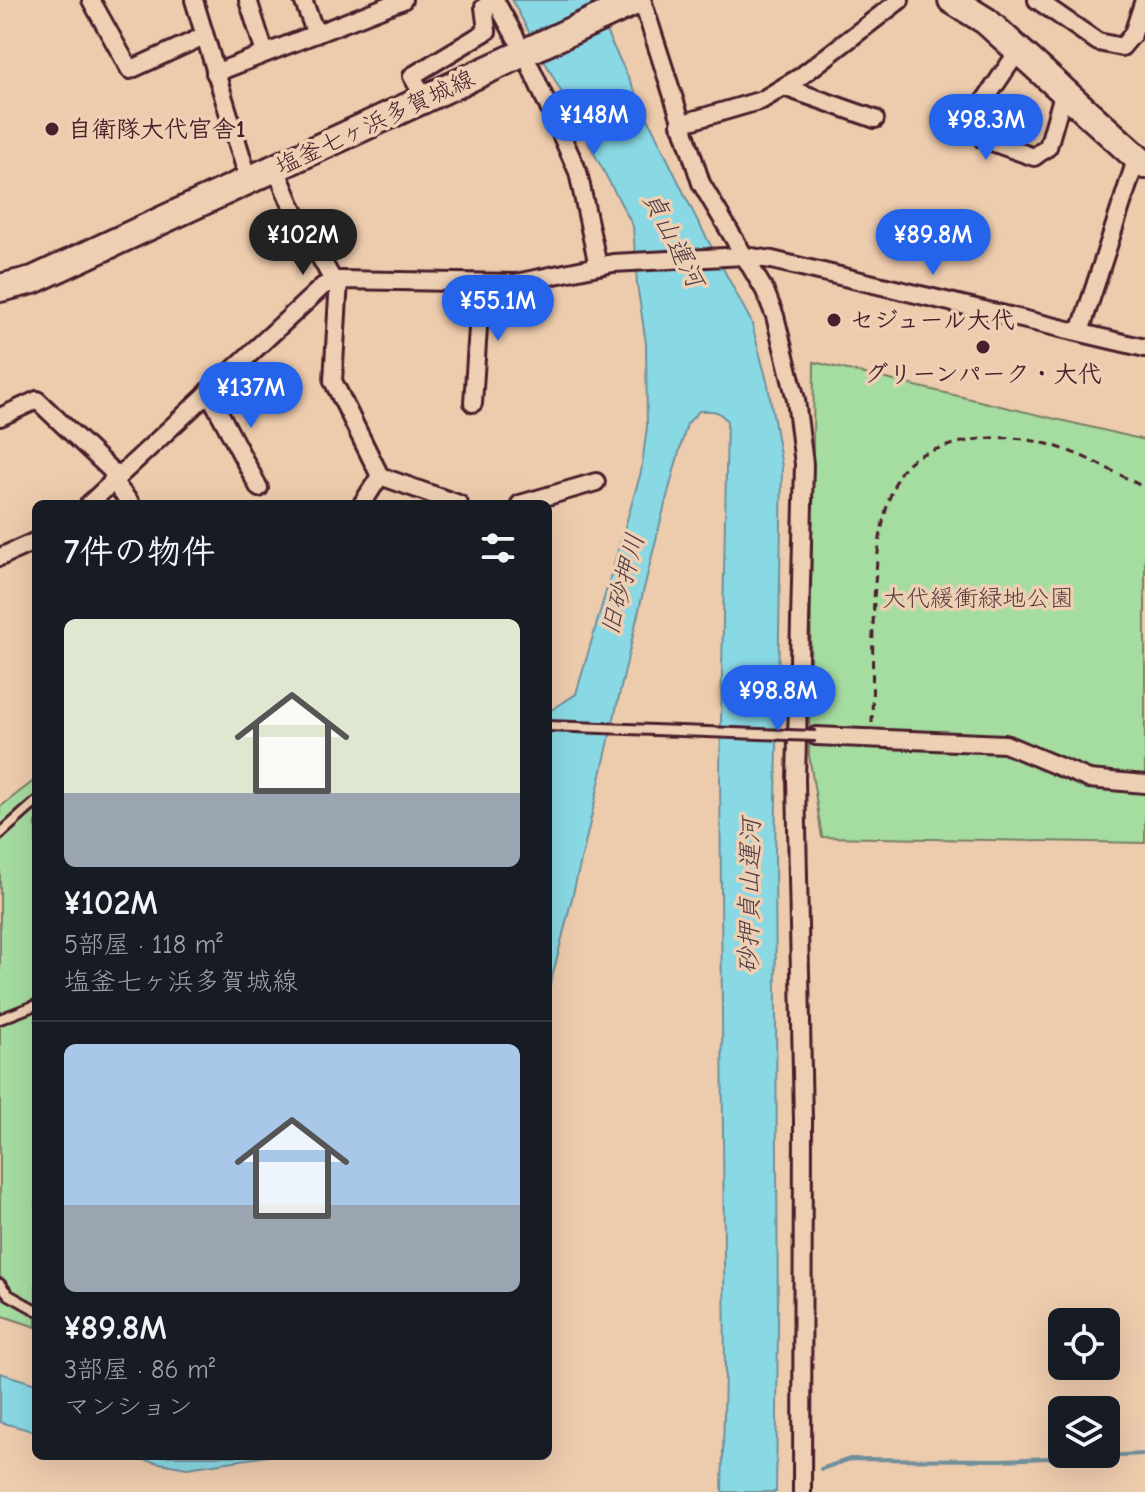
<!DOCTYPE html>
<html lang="ja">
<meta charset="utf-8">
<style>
:root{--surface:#171b24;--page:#242831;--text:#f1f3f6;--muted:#9ea1a6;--line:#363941;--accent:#2563eb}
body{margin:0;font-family:"Comic Neue","Klee One",sans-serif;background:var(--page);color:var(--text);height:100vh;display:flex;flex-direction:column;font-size:30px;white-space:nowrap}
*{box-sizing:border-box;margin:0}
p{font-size:26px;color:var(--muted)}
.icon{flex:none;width:44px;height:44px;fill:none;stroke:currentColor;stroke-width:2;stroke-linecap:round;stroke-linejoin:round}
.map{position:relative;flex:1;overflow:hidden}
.sheet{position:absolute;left:32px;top:500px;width:520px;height:960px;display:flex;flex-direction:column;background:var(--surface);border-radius:12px;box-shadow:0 8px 32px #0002}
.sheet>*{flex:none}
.tools{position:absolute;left:1048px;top:1308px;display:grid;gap:16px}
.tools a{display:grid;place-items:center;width:72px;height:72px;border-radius:12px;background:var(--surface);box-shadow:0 8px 32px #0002;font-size:40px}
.price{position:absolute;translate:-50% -68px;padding:0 18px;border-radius:28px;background:var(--accent);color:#fff;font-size:26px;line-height:52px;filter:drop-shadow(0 2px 4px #0008)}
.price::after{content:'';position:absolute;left:50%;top:48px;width:24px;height:18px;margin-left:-12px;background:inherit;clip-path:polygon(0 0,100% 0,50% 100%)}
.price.active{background:#222;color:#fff}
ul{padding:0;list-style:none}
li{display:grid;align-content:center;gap:16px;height:424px;padding:0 32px}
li+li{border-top:2px solid var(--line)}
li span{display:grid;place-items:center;height:248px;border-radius:12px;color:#555}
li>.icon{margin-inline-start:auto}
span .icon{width:144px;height:144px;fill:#fffc;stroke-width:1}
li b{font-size:34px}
h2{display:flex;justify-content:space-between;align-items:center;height:96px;padding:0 32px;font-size:34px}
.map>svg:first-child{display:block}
.green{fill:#a5dca0;stroke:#787e66;stroke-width:2}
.water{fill:#89d9e4;stroke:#708f9a;stroke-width:2}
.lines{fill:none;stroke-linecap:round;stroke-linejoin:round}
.stream{stroke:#708f9a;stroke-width:4}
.lane-casing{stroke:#4a1f2b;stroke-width:14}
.street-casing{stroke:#4a1f2b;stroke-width:22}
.primary-casing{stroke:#4a1f2b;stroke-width:32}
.path{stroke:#4a1f2b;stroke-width:3;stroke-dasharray:8 6;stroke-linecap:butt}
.lane{stroke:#edd0b4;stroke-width:8}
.street{stroke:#edd0b4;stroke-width:16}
.primary{stroke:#edd0b4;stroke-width:26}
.lane-bridge-casing{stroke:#4a1f2b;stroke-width:14;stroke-linecap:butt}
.lane-bridge{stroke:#edd0b4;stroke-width:8}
.poi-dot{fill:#4a1f2b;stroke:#edd0b4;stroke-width:3}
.labels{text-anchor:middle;stroke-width:7;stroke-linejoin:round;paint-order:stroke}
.street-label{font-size:24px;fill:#4a1f2b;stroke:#edd0b4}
.poi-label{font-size:24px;font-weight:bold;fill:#4a1f2b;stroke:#edd0b4;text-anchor:start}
.park-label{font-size:24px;fill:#583b3d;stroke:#edd0b4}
.water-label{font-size:26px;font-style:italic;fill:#533b47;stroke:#edd0b4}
</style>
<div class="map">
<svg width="1145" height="1492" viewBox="0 0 1145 1492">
<rect width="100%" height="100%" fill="#edcbad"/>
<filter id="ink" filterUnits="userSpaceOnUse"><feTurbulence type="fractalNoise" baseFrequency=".0125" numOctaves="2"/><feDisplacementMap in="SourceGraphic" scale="16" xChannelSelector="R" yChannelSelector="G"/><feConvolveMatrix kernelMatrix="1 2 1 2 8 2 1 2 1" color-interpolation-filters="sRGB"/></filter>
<g filter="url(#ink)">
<g class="green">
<polygon points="814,362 1145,440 1145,843 822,837 809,755"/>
<polygon points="36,779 36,1327 0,1315 0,807"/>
</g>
<g class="water">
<path d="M 512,0 L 591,0 L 694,214 L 751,321 L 768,385 L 782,467 L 775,854 L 778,1325 L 776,1492 L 722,1492 L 725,1373 L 720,772 L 727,421 C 719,410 712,410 699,411 L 687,424 C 633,611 599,804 548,992 L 548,712 L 576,694 L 641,472 L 647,427 L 646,343 L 637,284 L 633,226 Z"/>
<polygon points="0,1373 36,1384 36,1432 0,1422"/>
<polygon points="122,1456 268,1456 187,1468"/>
</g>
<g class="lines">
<polyline class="stream" points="821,1469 850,1459 1000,1460 1145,1454"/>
<defs>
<g id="lane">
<polyline points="0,834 36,802"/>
<polyline points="0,1019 36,1005"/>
<polyline points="0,1284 9,1295 36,1310"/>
</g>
<g id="street">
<polyline points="91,0 130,70 204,36"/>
<polyline points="194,0 249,181"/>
<polyline points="248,0 265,53"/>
<polyline points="303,0 316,34"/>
<polyline points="495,0 516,38"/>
<polyline points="642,0 701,183 765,291 775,316 796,400 804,464 796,779 803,1120 802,1492"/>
<polyline points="1037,0 1098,42 1122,47 1133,34 1144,0"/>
<polyline points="1019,50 976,113 974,123 983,139 1034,157 1048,147 1064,91"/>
<polyline points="531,68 578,172 598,266"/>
<polyline points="215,73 403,0"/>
<polyline points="784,87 875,119"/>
<polyline points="425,99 412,76 487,31 484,7 495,1"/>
<polyline points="680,124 762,100 800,77 900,0"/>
<polyline points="276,169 294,211 334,282"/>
<polyline points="339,280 333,381 380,476 459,504"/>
<polyline points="1080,332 1137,157"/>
<polyline points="208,391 259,488"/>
<polyline points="473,403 481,283"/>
<polyline points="0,417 37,400 116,475"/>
<polyline points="112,480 131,504"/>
<polyline points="89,504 323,286 339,280 516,283 613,263 744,256 772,260 1145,348"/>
<polyline points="362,504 380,476"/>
<polyline points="520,504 596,482"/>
<polyline points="0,557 36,541"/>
<polyline points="816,736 1005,744 1089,779 1145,784"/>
</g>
<g id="primary">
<polyline points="952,0 986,21 1145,165"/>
<polyline points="0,288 33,280 638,0"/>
</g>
</defs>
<use href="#lane" class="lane-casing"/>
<use href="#street" class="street-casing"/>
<use href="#primary" class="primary-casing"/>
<path class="path" d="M 872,723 C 874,653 867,536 899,475 C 908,457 926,452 944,447 C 1024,422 1075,451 1145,488"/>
<use href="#lane" class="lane"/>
<use href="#street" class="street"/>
<use href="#primary" class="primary"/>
<defs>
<polyline id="lane-bridge" points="548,726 816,736"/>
</defs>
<use href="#lane-bridge" class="lane-bridge-casing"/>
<use href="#lane-bridge" class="lane-bridge"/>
</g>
</g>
<g class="poi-dot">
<circle cx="52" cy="129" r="8"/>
<circle cx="834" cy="320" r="8"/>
<circle cx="983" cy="347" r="8"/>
</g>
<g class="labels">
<g class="street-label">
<text transform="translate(375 122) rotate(-25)" y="8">塩釜七ヶ浜多賀城線</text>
</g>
<g class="poi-label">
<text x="68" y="137">自衛隊大代官舎1</text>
<text x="850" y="328">セジュール大代</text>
<text x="983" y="382" text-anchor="middle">グリーンパーク・大代</text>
</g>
<g class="park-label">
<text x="978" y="606">大代緩衝緑地公園</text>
</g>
<g class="water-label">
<text transform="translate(674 239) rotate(63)" y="9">貞山運河</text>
<text transform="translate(622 584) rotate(-75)" y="9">旧砂押川</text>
<text transform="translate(749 896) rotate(-89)" y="9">砂押貞山運河</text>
</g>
</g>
</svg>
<div class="tools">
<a><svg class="icon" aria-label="locate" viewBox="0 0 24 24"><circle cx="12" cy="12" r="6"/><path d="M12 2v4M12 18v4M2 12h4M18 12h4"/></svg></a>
<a><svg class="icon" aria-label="layers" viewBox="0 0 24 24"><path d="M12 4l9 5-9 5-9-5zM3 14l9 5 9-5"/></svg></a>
</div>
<b class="price" style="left:594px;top:157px">¥148M</b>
<b class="price" style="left:986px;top:162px">¥98.3M</b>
<b class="price active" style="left:303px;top:277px">¥102M</b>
<b class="price" style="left:933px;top:277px">¥89.8M</b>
<b class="price" style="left:498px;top:343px">¥55.1M</b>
<b class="price" style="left:251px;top:430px">¥137M</b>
<b class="price" style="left:778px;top:733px">¥98.8M</b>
<section class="sheet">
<h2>7件の物件<svg class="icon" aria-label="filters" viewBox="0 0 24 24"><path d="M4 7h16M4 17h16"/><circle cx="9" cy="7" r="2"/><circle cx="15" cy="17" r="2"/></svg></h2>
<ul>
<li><span style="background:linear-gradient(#dfe7d0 70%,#9aa5b1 0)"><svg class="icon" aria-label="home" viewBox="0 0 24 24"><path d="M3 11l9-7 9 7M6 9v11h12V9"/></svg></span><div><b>¥102M</b><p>5部屋 · 118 m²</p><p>塩釜七ヶ浜多賀城線</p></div></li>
<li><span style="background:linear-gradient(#a9c7e8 65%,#9aa5b1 0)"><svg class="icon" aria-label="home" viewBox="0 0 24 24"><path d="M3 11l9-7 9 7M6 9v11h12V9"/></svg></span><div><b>¥89.8M</b><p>3部屋 · 86 m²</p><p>マンション</p></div></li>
</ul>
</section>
</div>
